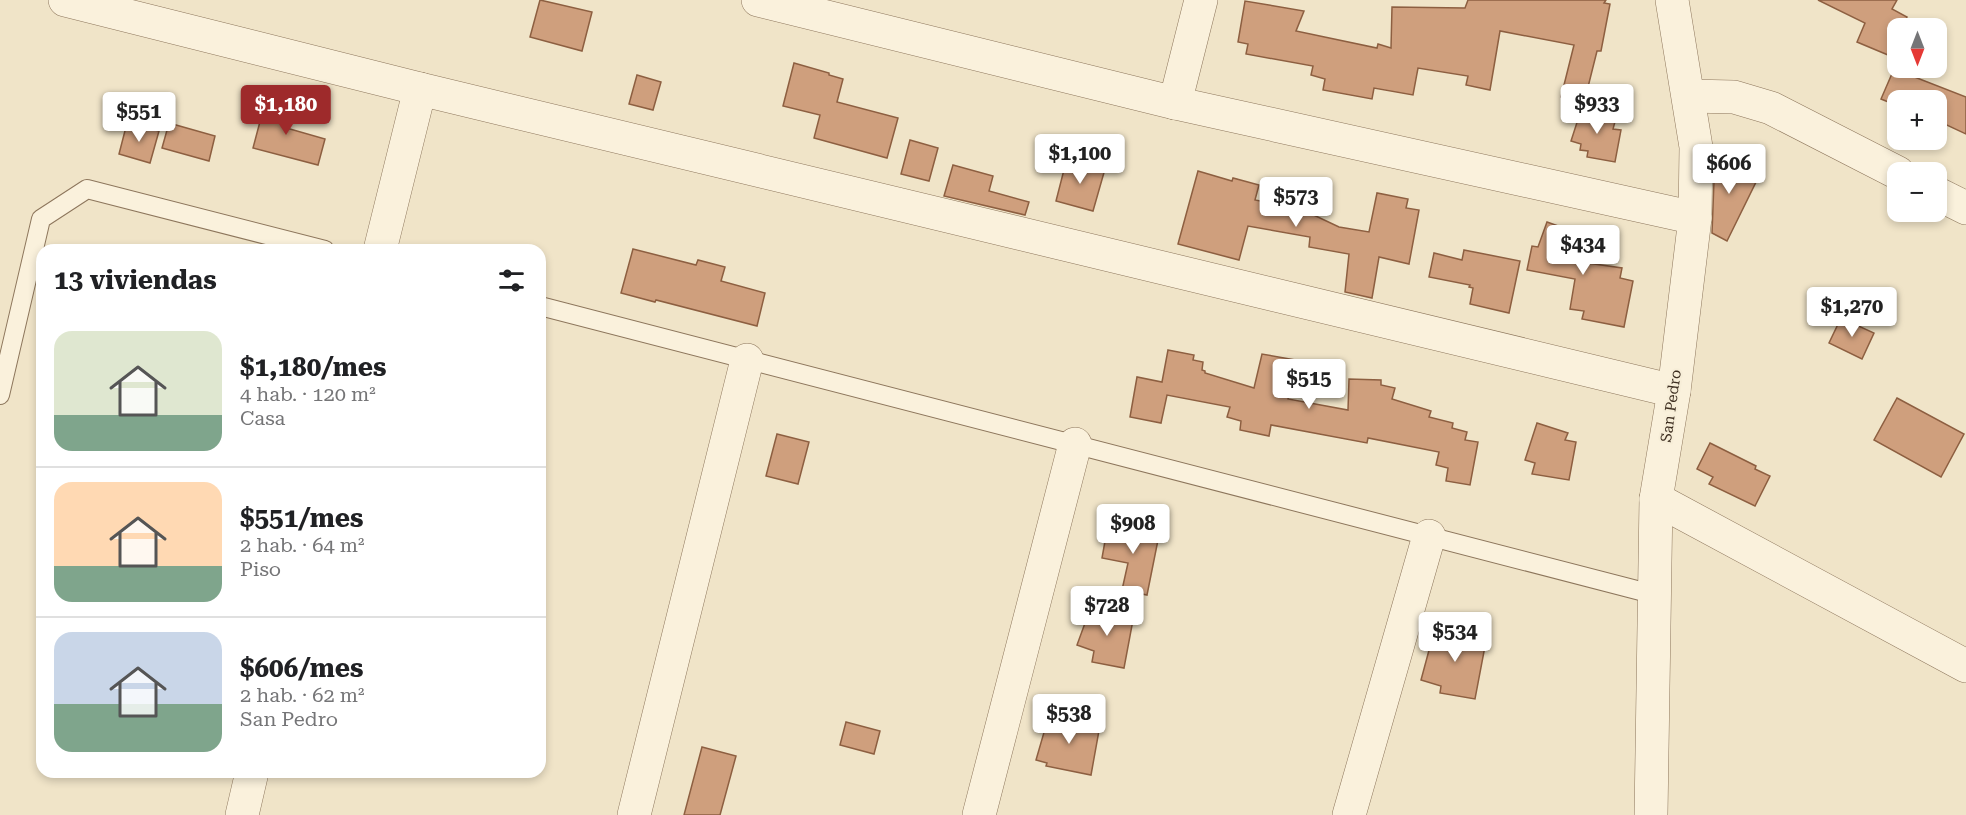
<!DOCTYPE html>
<html lang="es">
<meta charset="utf-8">
<style>
:root{--surface:#fff;--page:#f2f2f2;--text:#202124;--muted:#757577;--line:#e0e0e0;--accent:#9e2a2b}
body{margin:0;font-family:"Roboto Serif",serif;background:var(--page);color:var(--text);height:100vh;display:flex;flex-direction:column;font-size:22px;white-space:nowrap}
*{box-sizing:border-box;margin:0}
p{font-size:20px;color:var(--muted)}
.icon{flex:none;width:33px;height:33px;fill:none;stroke:currentColor;stroke-width:2;stroke-linecap:round;stroke-linejoin:round}
.map{position:relative;flex:1;overflow:hidden}
.panel{position:absolute;left:36px;top:244px;width:510px;height:534px;display:flex;flex-direction:column;background:var(--surface);border-radius:18px;box-shadow:0 3px 9px #0003}
.panel>*{flex:none}
.needle{width:39px;rotate:180deg}
.controls{position:absolute;left:1887px;top:18px;display:grid;gap:12px}
.controls a{display:grid;place-items:center;width:60px;height:60px;border-radius:12px;background:var(--surface);box-shadow:0 3px 9px #0003;font-size:30px}
.price{position:absolute;translate:-50% -51px;padding:0 14px;border-radius:6px;background:#fff;color:#222;font-size:20px;line-height:39px;filter:drop-shadow(0 2px 3px #0008)}
.price::after{content:'';position:absolute;left:50%;top:36px;width:18px;height:14px;margin-left:-9px;background:inherit;clip-path:polygon(0 0,100% 0,50% 100%)}
.price.selected{background:var(--accent);color:#fff}
ul{padding:0;list-style:none}
li{display:flex;align-items:center;gap:18px;height:150px;padding:0 18px}
li+li{border-top:2px solid var(--line)}
li span{display:grid;place-items:center;flex:none;width:168px;height:120px;border-radius:18px;color:#555}
li>.icon{margin-inline-start:auto}
span .icon{width:72px;height:72px;fill:#fffc;stroke-width:1}
li b{font-size:26px}
h2{display:flex;justify-content:space-between;align-items:center;height:72px;padding:0 18px;font-size:26px}
.map>svg:first-child{display:block}
.building{fill:#cf9f7d;stroke:#8d5f41;stroke-width:1.5}
.lines{fill:none;stroke-linecap:round;stroke-linejoin:round}
.service-casing{stroke:#8d765c;stroke-width:20}
.minor-casing{stroke:#8d765c;stroke-width:34}
.tertiary-casing{stroke:#8d765c;stroke-width:34}
.service{stroke:#faf1dc;stroke-width:18}
.minor{stroke:#faf1dc;stroke-width:33}
.tertiary{stroke:#faf1dc;stroke-width:33}
.labels{text-anchor:middle;stroke-width:4.5;stroke-linejoin:round;paint-order:stroke}
.street-label{font-size:15px;fill:#3d2e20;stroke:#f7eed8}
</style>
<div class="map">
<svg width="1966" height="815" viewBox="0 0 1966 815">
<rect width="100%" height="100%" fill="#f0e4c8"/>
<g class="building">
<polygon points="540,0 592,12 582,51 530,37"/>
<polygon points="1468,0 1606,0 1604,3 1610,4 1601,51 1597,51 1584,103 1561,97 1574,45 1500,31 1490,90 1466,85 1468,76 1418,68 1413,95 1374,88 1372,99 1323,90 1325,79 1311,75 1313,66 1246,54 1248,44 1238,42 1245,1 1304,11 1296,31 1377,48 1378,44 1391,48 1392,7 1465,8"/>
<polygon points="1818,0 1897,0 1892,9 1907,17 1901,28 1898,28 1898,36 1888,55 1857,42 1865,23"/>
<polygon points="794,63 829,73 829,75 843,79 837,102 898,118 887,158 814,138 820,115 783,106"/>
<polygon points="1894,69 1966,97 1966,134 1936,120 1936,100 1898,100 1898,106 1881,99"/>
<polygon points="637,75 661,82 653,110 629,104"/>
<polygon points="266,99 289,106 283,127 325,139 318,165 253,148"/>
<polygon points="1582,107 1616,118 1613,129 1621,130 1615,162 1587,157 1588,151 1580,150 1581,144 1571,141"/>
<polygon points="127,123 159,131 150,163 119,154"/>
<polygon points="169,123 215,136 209,161 162,148"/>
<polygon points="910,140 938,148 929,181 901,174"/>
<polygon points="1715,155 1745,165 1743,171 1758,178 1727,241 1712,233"/>
<polygon points="1067,158 1105,169 1093,211 1056,201"/>
<polygon points="953,165 993,176 989,191 1029,202 1025,215 944,196"/>
<polygon points="1198,171 1232,181 1233,178 1259,185 1255,200 1301,209 1339,227 1369,232 1377,193 1408,199 1406,208 1419,210 1409,264 1379,257 1372,298 1345,292 1349,254 1309,247 1310,237 1248,226 1239,260 1178,244"/>
<polygon points="1547,222 1586,236 1581,262 1622,268 1620,278 1633,281 1624,327 1582,319 1584,311 1570,309 1575,279 1527,270 1532,246 1538,247"/>
<polygon points="633,249 696,265 698,260 725,267 721,281 765,293 757,326 656,300 655,302 621,293"/>
<polygon points="1464,250 1520,261 1509,313 1470,304 1473,288 1469,287 1470,285 1429,277 1434,253 1462,260"/>
<polygon points="1841,318 1874,333 1862,359 1829,343"/>
<polygon points="1168,350 1194,355 1193,360 1203,362 1202,370 1205,371 1205,373 1254,388 1262,354 1296,360 1288,399 1348,410 1349,379 1381,380 1381,385 1395,388 1392,399 1431,411 1429,417 1453,423 1452,428 1467,432 1465,440 1478,442 1470,485 1446,481 1448,468 1436,465 1439,452 1368,438 1367,443 1271,425 1269,436 1240,430 1241,421 1227,417 1230,407 1167,395 1161,423 1130,417 1137,377 1162,382"/>
<polygon points="1897,398 1964,434 1941,477 1874,440"/>
<polygon points="1537,423 1568,433 1565,440 1576,442 1569,480 1532,474 1535,463 1525,460"/>
<polygon points="777,434 809,442 798,484 766,476"/>
<polygon points="1710,443 1756,466 1755,469 1770,476 1755,506 1709,484 1713,477 1697,469"/>
<polygon points="1126,520 1152,527 1149,538 1158,540 1147,595 1122,590 1128,563 1102,558 1107,530 1122,533"/>
<polygon points="1092,604 1133,620 1124,668 1092,662 1094,651 1077,645"/>
<polygon points="1435,628 1486,641 1475,699 1440,693 1441,686 1421,680"/>
<polygon points="1049,715 1100,725 1091,775 1046,766 1047,763 1036,760"/>
<polygon points="846,722 880,731 874,754 840,745"/>
<polygon points="702,747 736,756 720,815 684,815"/>
</g>
<g class="lines">
<defs>
<g id="service">
<polyline points="540,306 1656,595"/>
<polyline points="0,395 41,219 87,189 325,250"/>
</g>
<g id="minor">
<polyline points="65,0 420,89 1674,391"/>
<polyline points="758,0 1175,103 1695,218"/>
<polyline points="1689,96 1734,97 1771,108 1898,173"/>
<polyline points="1175,103 1201,0"/>
<polyline points="1936,193 1966,208"/>
<polyline points="380,250 420,89"/>
<polyline points="1656,499 1966,666"/>
<polyline points="242,815 252,772"/>
<polyline points="634,815 747,360"/>
<polyline points="979,815 1075,444"/>
<polyline points="1349,815 1429,536"/>
</g>
<polyline id="tertiary" points="1651,815 1656,499 1674,391 1695,218 1696,147 1672,0"/>
</defs>
<use href="#service" class="service-casing"/>
<use href="#minor" class="minor-casing"/>
<use href="#tertiary" class="tertiary-casing"/>
<use href="#service" class="service"/>
<use href="#minor" class="minor"/>
<use href="#tertiary" class="tertiary"/>
</g>
<g class="labels">
<g class="street-label">
<text transform="translate(1671 406) rotate(-82)" y="5">San Pedro</text>
</g>
</g>
</svg>
<div class="controls">
<a><svg class="needle" viewBox="-14 -14 28 28"><path d="M0-13l5 13h-10z" fill="#e53935"/><path d="M0 13l5-13h-10z" fill="#757577"/></svg></a>
<a>+</a>
<a>−</a>
</div>
<b class="price" style="left:1597px;top:135px">$933</b>
<b class="price selected" style="left:286px;top:136px">$1,180</b>
<b class="price" style="left:139px;top:143px">$551</b>
<b class="price" style="left:1080px;top:185px">$1,100</b>
<b class="price" style="left:1729px;top:195px">$606</b>
<b class="price" style="left:1296px;top:228px">$573</b>
<b class="price" style="left:1583px;top:276px">$434</b>
<b class="price" style="left:1852px;top:338px">$1,270</b>
<b class="price" style="left:1309px;top:410px">$515</b>
<b class="price" style="left:1133px;top:555px">$908</b>
<b class="price" style="left:1107px;top:637px">$728</b>
<b class="price" style="left:1455px;top:663px">$534</b>
<b class="price" style="left:1069px;top:745px">$538</b>
<section class="panel">
<h2>13 viviendas<svg class="icon" aria-label="filters" viewBox="0 0 24 24"><path d="M4 7h16M4 17h16"/><circle cx="9" cy="7" r="2"/><circle cx="15" cy="17" r="2"/></svg></h2>
<ul>
<li><span style="background:linear-gradient(#dfe7d0 70%,#7fa58c 0)"><svg class="icon" aria-label="home" viewBox="0 0 24 24"><path d="M3 11l9-7 9 7M6 9v11h12V9"/></svg></span><div><b>$1,180/mes</b><p>4 hab. · 120 m²</p><p>Casa</p></div></li>
<li><span style="background:linear-gradient(#ffd9b3 70%,#7fa58c 0)"><svg class="icon" aria-label="home" viewBox="0 0 24 24"><path d="M3 11l9-7 9 7M6 9v11h12V9"/></svg></span><div><b>$551/mes</b><p>2 hab. · 64 m²</p><p>Piso</p></div></li>
<li><span style="background:linear-gradient(#c9d6e8 60%,#7fa58c 0)"><svg class="icon" aria-label="home" viewBox="0 0 24 24"><path d="M3 11l9-7 9 7M6 9v11h12V9"/></svg></span><div><b>$606/mes</b><p>2 hab. · 62 m²</p><p>San Pedro</p></div></li>
</ul>
</section>
</div>
